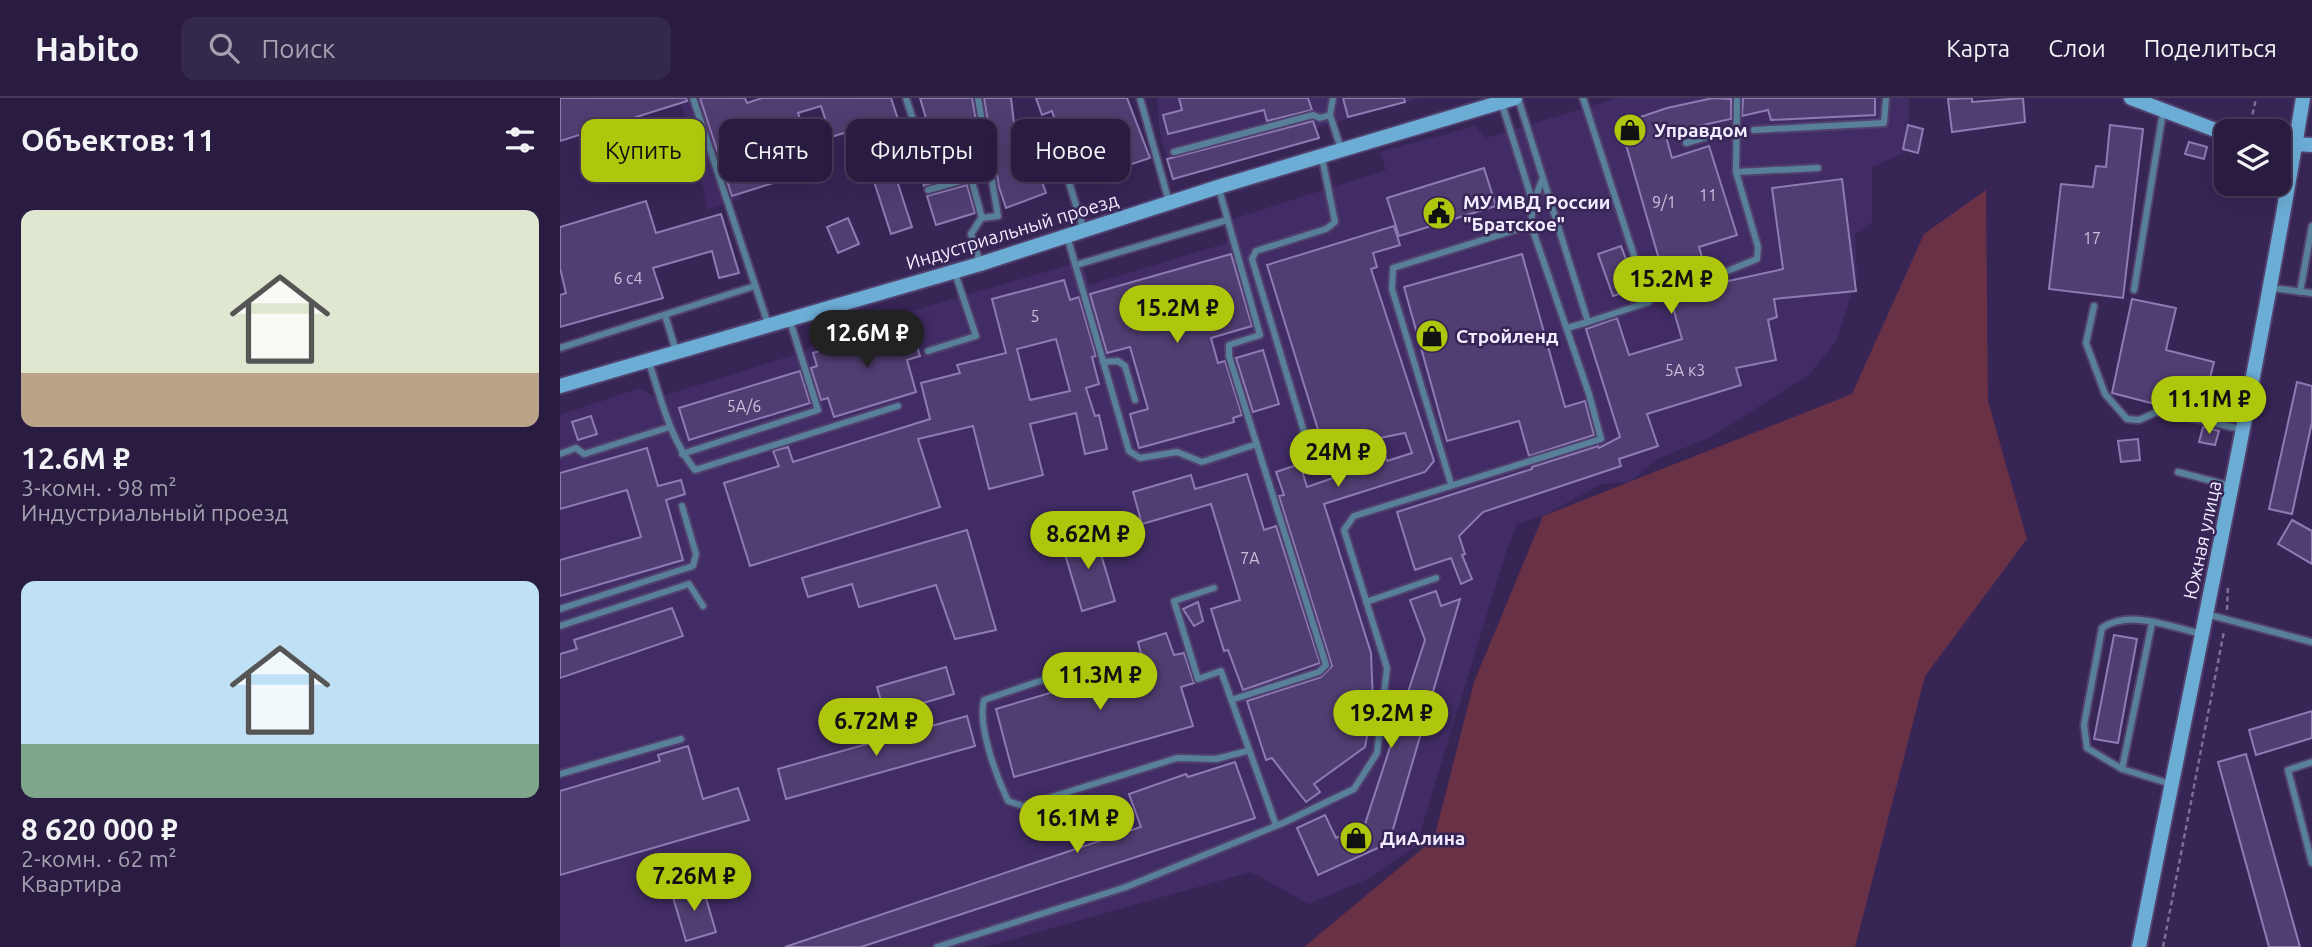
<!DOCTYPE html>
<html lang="ru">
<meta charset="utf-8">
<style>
:root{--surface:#291c40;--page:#35294b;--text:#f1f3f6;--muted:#a5a1b1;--line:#453a59;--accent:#aec60b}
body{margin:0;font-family:Ubuntu,sans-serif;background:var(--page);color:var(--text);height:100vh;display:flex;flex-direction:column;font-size:26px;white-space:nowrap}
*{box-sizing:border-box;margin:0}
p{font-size:23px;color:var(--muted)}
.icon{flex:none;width:38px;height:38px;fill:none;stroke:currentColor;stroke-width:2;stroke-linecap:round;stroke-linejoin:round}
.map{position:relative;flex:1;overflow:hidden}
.drawer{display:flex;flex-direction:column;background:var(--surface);width:560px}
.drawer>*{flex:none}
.banner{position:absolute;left:21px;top:21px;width:665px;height:63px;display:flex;gap:14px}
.fabs{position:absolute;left:1654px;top:21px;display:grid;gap:14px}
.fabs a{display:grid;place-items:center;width:77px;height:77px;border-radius:14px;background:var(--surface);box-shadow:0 7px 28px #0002,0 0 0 2px var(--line);font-size:35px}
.price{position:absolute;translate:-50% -60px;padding:0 16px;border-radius:24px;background:var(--accent);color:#111;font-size:23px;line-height:46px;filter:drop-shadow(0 2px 4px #0008)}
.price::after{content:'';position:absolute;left:50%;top:42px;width:21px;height:16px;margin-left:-10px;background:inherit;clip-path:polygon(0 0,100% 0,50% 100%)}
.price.on{background:#222;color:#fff}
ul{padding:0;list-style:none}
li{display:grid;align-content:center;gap:14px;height:371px;padding:0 21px}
li span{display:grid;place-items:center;height:217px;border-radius:14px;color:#555}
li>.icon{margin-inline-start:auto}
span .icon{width:126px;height:126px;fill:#fffc;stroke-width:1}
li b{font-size:30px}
h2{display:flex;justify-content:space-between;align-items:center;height:84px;padding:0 21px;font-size:30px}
.pill{padding:0 24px;border-radius:14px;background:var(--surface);box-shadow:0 7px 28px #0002,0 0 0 2px var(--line);font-size:24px;line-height:63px}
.pill.on{background:var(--accent);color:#111}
header{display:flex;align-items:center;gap:42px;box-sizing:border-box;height:98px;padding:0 35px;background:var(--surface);border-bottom:2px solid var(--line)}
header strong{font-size:33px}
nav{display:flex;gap:38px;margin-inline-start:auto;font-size:24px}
.search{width:490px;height:63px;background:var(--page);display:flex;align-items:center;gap:18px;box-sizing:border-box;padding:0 24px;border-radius:14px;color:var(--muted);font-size:26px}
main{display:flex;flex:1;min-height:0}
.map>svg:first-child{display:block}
.built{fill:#412c65}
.green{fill:#693146}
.building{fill:#503e72;stroke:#8d7bb4;stroke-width:2;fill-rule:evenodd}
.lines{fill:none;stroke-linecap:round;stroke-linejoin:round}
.lane-casing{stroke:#51416e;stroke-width:10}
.secondary-casing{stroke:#51416e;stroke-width:18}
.path{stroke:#7c6f95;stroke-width:2.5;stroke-dasharray:5 3.5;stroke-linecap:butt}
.lane{stroke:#59809a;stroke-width:6}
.secondary{stroke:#6cadd6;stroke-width:14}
.labels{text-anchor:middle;stroke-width:5;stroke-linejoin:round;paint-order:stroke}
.number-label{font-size:16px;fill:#c8c0db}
.poi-label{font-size:19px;font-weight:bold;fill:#f0ebfe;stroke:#372556;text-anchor:start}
.street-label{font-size:19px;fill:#f0ebfe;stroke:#372556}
</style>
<header>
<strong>Habito</strong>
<div class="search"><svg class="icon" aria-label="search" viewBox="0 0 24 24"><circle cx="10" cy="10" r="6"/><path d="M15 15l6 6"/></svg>Поиск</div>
<nav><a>Карта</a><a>Слои</a><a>Поделиться</a></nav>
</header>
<main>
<section class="drawer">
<h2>Объектов: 11<svg class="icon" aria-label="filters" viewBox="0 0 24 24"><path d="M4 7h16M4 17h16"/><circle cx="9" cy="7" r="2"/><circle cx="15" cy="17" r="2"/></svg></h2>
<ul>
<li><span style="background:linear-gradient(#dfe7d0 75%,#b9a48a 0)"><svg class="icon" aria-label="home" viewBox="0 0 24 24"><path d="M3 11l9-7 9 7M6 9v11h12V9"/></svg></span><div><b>12.6M ₽</b><p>3-комн. · 98 m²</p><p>Индустриальный проезд</p></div></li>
<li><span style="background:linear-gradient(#bfe0f5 75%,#7fa58c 0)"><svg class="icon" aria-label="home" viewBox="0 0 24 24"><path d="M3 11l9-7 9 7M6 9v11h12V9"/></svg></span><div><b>8 620 000 ₽</b><p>2-комн. · 62 m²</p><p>Квартира</p></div></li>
</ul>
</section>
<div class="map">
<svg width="1752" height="849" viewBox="0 0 1752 849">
<rect width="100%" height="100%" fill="#372556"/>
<g class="built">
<polygon points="120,0 153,0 181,101 148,111"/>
<polygon points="597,0 861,0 610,72 600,36"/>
<polygon points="1057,0 1349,0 1348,53 1312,69 1312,124 1295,136 1297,178 1277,242 1249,277 1151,339 1097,361 1070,384 1041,386 983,418 957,426 946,454 856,748 810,780 749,806 691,774 425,849 0,849 0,317 80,290 96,300 244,254 257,241 522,163 529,187 667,145 663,124 826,72 820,54 915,28 926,40"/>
</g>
<polygon class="green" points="1426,92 1428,303 1467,441 1365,578 1295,849 744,849 874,741 914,584 983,418 1292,296 1364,136"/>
<g class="building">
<polygon points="0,0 126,0 127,3 0,43"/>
<polygon points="140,0 185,0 187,5 202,0 331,0 347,49 328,55 352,129 331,136 297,31 271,39 261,8 238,15 253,61 210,76 213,85 172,98"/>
<polygon points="360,0 412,0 424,67 364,88 353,50 373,44"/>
<polygon points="424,0 451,0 460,76 477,70 486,95 446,110 439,89"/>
<polygon points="476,0 567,0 590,60 515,85 492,13 482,17"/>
<polygon points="619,0 748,0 752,12 707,23 704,12 608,36 603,17 622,12"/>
<polygon points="783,0 844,0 845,4 788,19"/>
<polygon points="1153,0 1171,1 1171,21 1105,35 1112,60 1149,48 1177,137 1139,149 1150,187 1223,171 1212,90 1282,81 1296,193 1214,201 1217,219 1208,222 1216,262 1176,270 1181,287 1087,316 1098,348 1059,361 1061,368 923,414 899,438 905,456 902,457 912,481 901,486 891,460 855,472 837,414 972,371 972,369 1038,348 1039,350 1060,339 1026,231 1057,220 1069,257 1122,241 1060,26 1107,10"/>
<polygon points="1183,0 1315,0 1315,17 1211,22 1208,12 1182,18"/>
<polygon points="1412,0 1412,4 1463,0 1465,24 1392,34 1388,1"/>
<polygon points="753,23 759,40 613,81 607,61"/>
<polygon points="1348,27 1363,31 1358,55 1343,51"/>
<polygon points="1550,27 1583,31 1563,200 1489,191 1501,86 1533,89 1536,68 1546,69"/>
<polygon points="1629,44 1647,49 1644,61 1625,56"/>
<polygon points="924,70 936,108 839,138 827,100"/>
<polygon points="407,87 415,115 376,127 367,98"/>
<polygon points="86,103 96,135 161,116 179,175 159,180 152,153 93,170 103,200 0,229 0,197 6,195 0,170 0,129"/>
<polygon points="288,120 299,146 278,155 267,129"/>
<path d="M 834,128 L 840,147 L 813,155 L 817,169 L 811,171 L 874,363 L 865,374 L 764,406 L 811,555 L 813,605 L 805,649 L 754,686 L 760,694 L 746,704 L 712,660 L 706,662 L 687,603 L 761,579 L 772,568 L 719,398 L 724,397 L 716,374 L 740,366 L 747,389 L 773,380 L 707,167 ZM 845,335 L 852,355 L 827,363 L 820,340 Z"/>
<polygon points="1061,148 1077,190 1053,198 1038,156"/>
<polygon points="671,156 692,228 651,240 658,265 665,263 682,317 673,320 674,324 579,350 570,316 588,311 570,249 547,255 530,196"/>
<polygon points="962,156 1005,309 1025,303 1034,337 969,358 959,323 887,343 844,189"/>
<path d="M 504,182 L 510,202 L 519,199 L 536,258 L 532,259 L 539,286 L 526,290 L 535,318 L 539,317 L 547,351 L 525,356 L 516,315 L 470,326 L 483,377 L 429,391 L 413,328 L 358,341 L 380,409 L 190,468 L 164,385 L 219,368 L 213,353 L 228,349 L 233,364 L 370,321 L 361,285 L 400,275 L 397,267 L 446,255 L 432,201 ZM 496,241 L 510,293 L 470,302 L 457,251 Z"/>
<polygon points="1572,201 1616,210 1606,252 1654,264 1645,300 1598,289 1595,306 1552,295"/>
<polygon points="350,225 360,258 347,262 356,294 274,319 268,300 261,302 251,270 257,268 253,255"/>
<polygon points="703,252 719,306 693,314 676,260"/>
<polygon points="240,273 250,305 129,342 119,310"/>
<polygon points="1737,284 1752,288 1752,324 1732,416 1709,411"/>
<polygon points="31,318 37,336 18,342 12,324"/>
<polygon points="1643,329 1659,333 1655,347 1639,344"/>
<polygon points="1578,341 1580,362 1561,364 1558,343"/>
<polygon points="87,350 98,388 121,382 125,396 106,402 123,462 0,498 0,462 81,439 67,392 0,411 0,375"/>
<polygon points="687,376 704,432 716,428 760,565 683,592 668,552 664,553 651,511 680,502 651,406 582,426 573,394 631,377 635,391"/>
<polygon points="1732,422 1752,433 1752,466 1718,446"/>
<polygon points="407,432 436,532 395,541 376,487 299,509 292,486 248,499 242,480"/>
<polygon points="534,433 555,503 522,513 501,443"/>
<polygon points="876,493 881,508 900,501 829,745 758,777 737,730 765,717 776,740 805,726 865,542 850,502"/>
<polygon points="638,504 643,523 634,528 623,511"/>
<polygon points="112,510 123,538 0,580 0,556 17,551 14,542"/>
<polygon points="606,535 614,557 624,555 634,585 621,589 633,628 454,679 436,611 584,567 578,544"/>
<polygon points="1554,537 1577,541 1558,645 1534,641"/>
<polygon points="386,569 394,596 325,616 317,589"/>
<polygon points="1752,613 1752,640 1696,657 1689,632"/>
<polygon points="407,618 415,648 226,701 218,671"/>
<polygon points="128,648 143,701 178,690 189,722 0,777 0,693 100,663 98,657"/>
<polygon points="1686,656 1740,849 1709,849 1658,664"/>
<polygon points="675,664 695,720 301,849 225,849 581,729 569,696 626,676 628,679"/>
<polygon points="142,787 156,834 126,843 112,796"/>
</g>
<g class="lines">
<defs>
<g id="lane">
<polyline points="133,0 208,226"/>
<polyline points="346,0 359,40"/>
<polyline points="580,0 609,104"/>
<polyline points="773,0 770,17 781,51"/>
<polyline points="958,0 1028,224 1007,230"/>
<polyline points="1023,0 1089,204 1028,224"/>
<polyline points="1194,32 1324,25 1326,0"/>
<polyline points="1126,45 1177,30"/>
<polyline points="466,54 507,78 524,133"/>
<polyline points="614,54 753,17 760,20 770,17"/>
<polyline points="1176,74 1258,70"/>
<polyline points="659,91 700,237 669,247 669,258 766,567 759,574 671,602"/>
<polyline points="368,92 411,80 422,120 438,118 418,0"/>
<polyline points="974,103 982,82"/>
<polyline points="507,138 569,353 580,360 617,354 642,364 697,346"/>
<polyline points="420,165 411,136 422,119"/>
<polyline points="516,167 667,122"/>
<polyline points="1165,174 1197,161 1198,149 1176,74 1177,0"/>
<polyline points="1711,190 1752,195"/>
<polyline points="1574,192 1603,14"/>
<polyline points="1740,194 1752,128"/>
<polyline points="1534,208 1526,245 1545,296 1567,321 1579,322 1599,313 1681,331"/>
<polyline points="105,217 116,253"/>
<polyline points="0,250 195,188"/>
<polyline points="368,253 416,238 395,175"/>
<path d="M 89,264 C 101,301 110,341 135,372 L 338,308"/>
<polyline points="543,264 558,263 565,268 575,302"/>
<polyline points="0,356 16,350 24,356 110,329"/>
<polyline points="122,356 258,312 230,223"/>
<polyline points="754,367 692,161 696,153 766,131 775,124 762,60"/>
<polyline points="1618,374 1671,388"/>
<polyline points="891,386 832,191 833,170 971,127 973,105 942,6"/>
<polyline points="654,490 614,503 638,581 661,573 716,727"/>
<polyline points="806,504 876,480"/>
<polyline points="0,511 133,468 136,456 122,408"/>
<polyline points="1646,516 1752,544"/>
<polyline points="0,528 129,486 143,508"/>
<path d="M 512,572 L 424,602 C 417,627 437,680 448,703 L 463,708 L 617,660 L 656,661 L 687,653"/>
<polyline points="1752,664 1728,672 1752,765"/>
<polyline points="1562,671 1592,525"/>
<polyline points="0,676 121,641"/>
<path d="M 1611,686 L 1562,671 L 1527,650 L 1524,627 L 1542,530 C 1570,511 1611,529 1642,536"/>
<polyline points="377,849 566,789 723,725 794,691 817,655 827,570 784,432 794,418 1041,341 1029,296 971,127"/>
</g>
<g id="secondary">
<polyline points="1571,0 1666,36"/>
<polyline points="1718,45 1752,47"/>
<polyline points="0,288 420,166 658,89 955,0"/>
<path d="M 1579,849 C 1635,566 1696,284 1743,0"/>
</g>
</defs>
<use href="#lane" class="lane-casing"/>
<use href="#secondary" class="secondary-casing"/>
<g class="path">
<polyline points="1689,33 1696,0"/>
<polyline points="1667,512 1668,488"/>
<polyline points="1603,849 1664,533"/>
</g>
<use href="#lane" class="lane"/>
<use href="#secondary" class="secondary"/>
</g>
<defs>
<symbol id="shop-disc" viewBox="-11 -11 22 22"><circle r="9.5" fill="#aec60b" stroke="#372556"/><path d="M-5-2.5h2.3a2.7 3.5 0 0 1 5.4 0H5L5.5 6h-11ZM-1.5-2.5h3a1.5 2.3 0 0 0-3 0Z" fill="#111"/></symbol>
<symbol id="civic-disc" viewBox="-11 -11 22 22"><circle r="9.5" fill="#aec60b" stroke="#372556"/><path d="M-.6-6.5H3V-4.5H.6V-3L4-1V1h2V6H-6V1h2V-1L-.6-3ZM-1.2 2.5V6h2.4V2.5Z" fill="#111"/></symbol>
</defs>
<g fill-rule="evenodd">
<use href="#shop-disc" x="1051" y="13" width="38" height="38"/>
<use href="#civic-disc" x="860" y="96" width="38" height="38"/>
<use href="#shop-disc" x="853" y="219" width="38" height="38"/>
<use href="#shop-disc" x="777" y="721" width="38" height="38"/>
</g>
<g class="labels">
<g class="number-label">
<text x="1148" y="103">11</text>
<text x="1104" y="110">9/1</text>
<text x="1532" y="146">17</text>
<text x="68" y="186">6 с4</text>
<text x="475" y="224">5</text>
<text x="1125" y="278">5А к3</text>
<text x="184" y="314">5А/6</text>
<text x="690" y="466">7А</text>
</g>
<g class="poi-label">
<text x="1094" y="39">Управдом</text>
<text x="903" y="111">МУ МВД России<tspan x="903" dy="22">"Братское"</tspan></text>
<text x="896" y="245">Стройленд</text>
<text x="820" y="747">ДиАлина</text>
</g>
<g class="street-label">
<text transform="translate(452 133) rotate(-17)" y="7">Индустриальный проезд</text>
<text transform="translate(1642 442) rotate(-78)" y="7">Южная улица</text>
</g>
</g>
</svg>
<div class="fabs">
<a><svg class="icon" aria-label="layers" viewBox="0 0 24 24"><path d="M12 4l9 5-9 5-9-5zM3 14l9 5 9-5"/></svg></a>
</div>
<b class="price" style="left:1111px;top:218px">15.2M ₽</b>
<b class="price" style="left:617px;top:247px">15.2M ₽</b>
<b class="price on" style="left:307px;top:272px">12.6M ₽</b>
<b class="price" style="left:1649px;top:338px">11.1M ₽</b>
<b class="price" style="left:778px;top:391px">24M ₽</b>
<b class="price" style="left:528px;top:473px">8.62M ₽</b>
<b class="price" style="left:540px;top:614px">11.3M ₽</b>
<b class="price" style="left:831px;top:652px">19.2M ₽</b>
<b class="price" style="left:316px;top:660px">6.72M ₽</b>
<b class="price" style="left:517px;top:757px">16.1M ₽</b>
<b class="price" style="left:134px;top:815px">7.26M ₽</b>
<div class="banner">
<a class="pill on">Купить</a>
<a class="pill">Снять</a>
<a class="pill">Фильтры</a>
<a class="pill">Новое</a>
</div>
</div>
</main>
